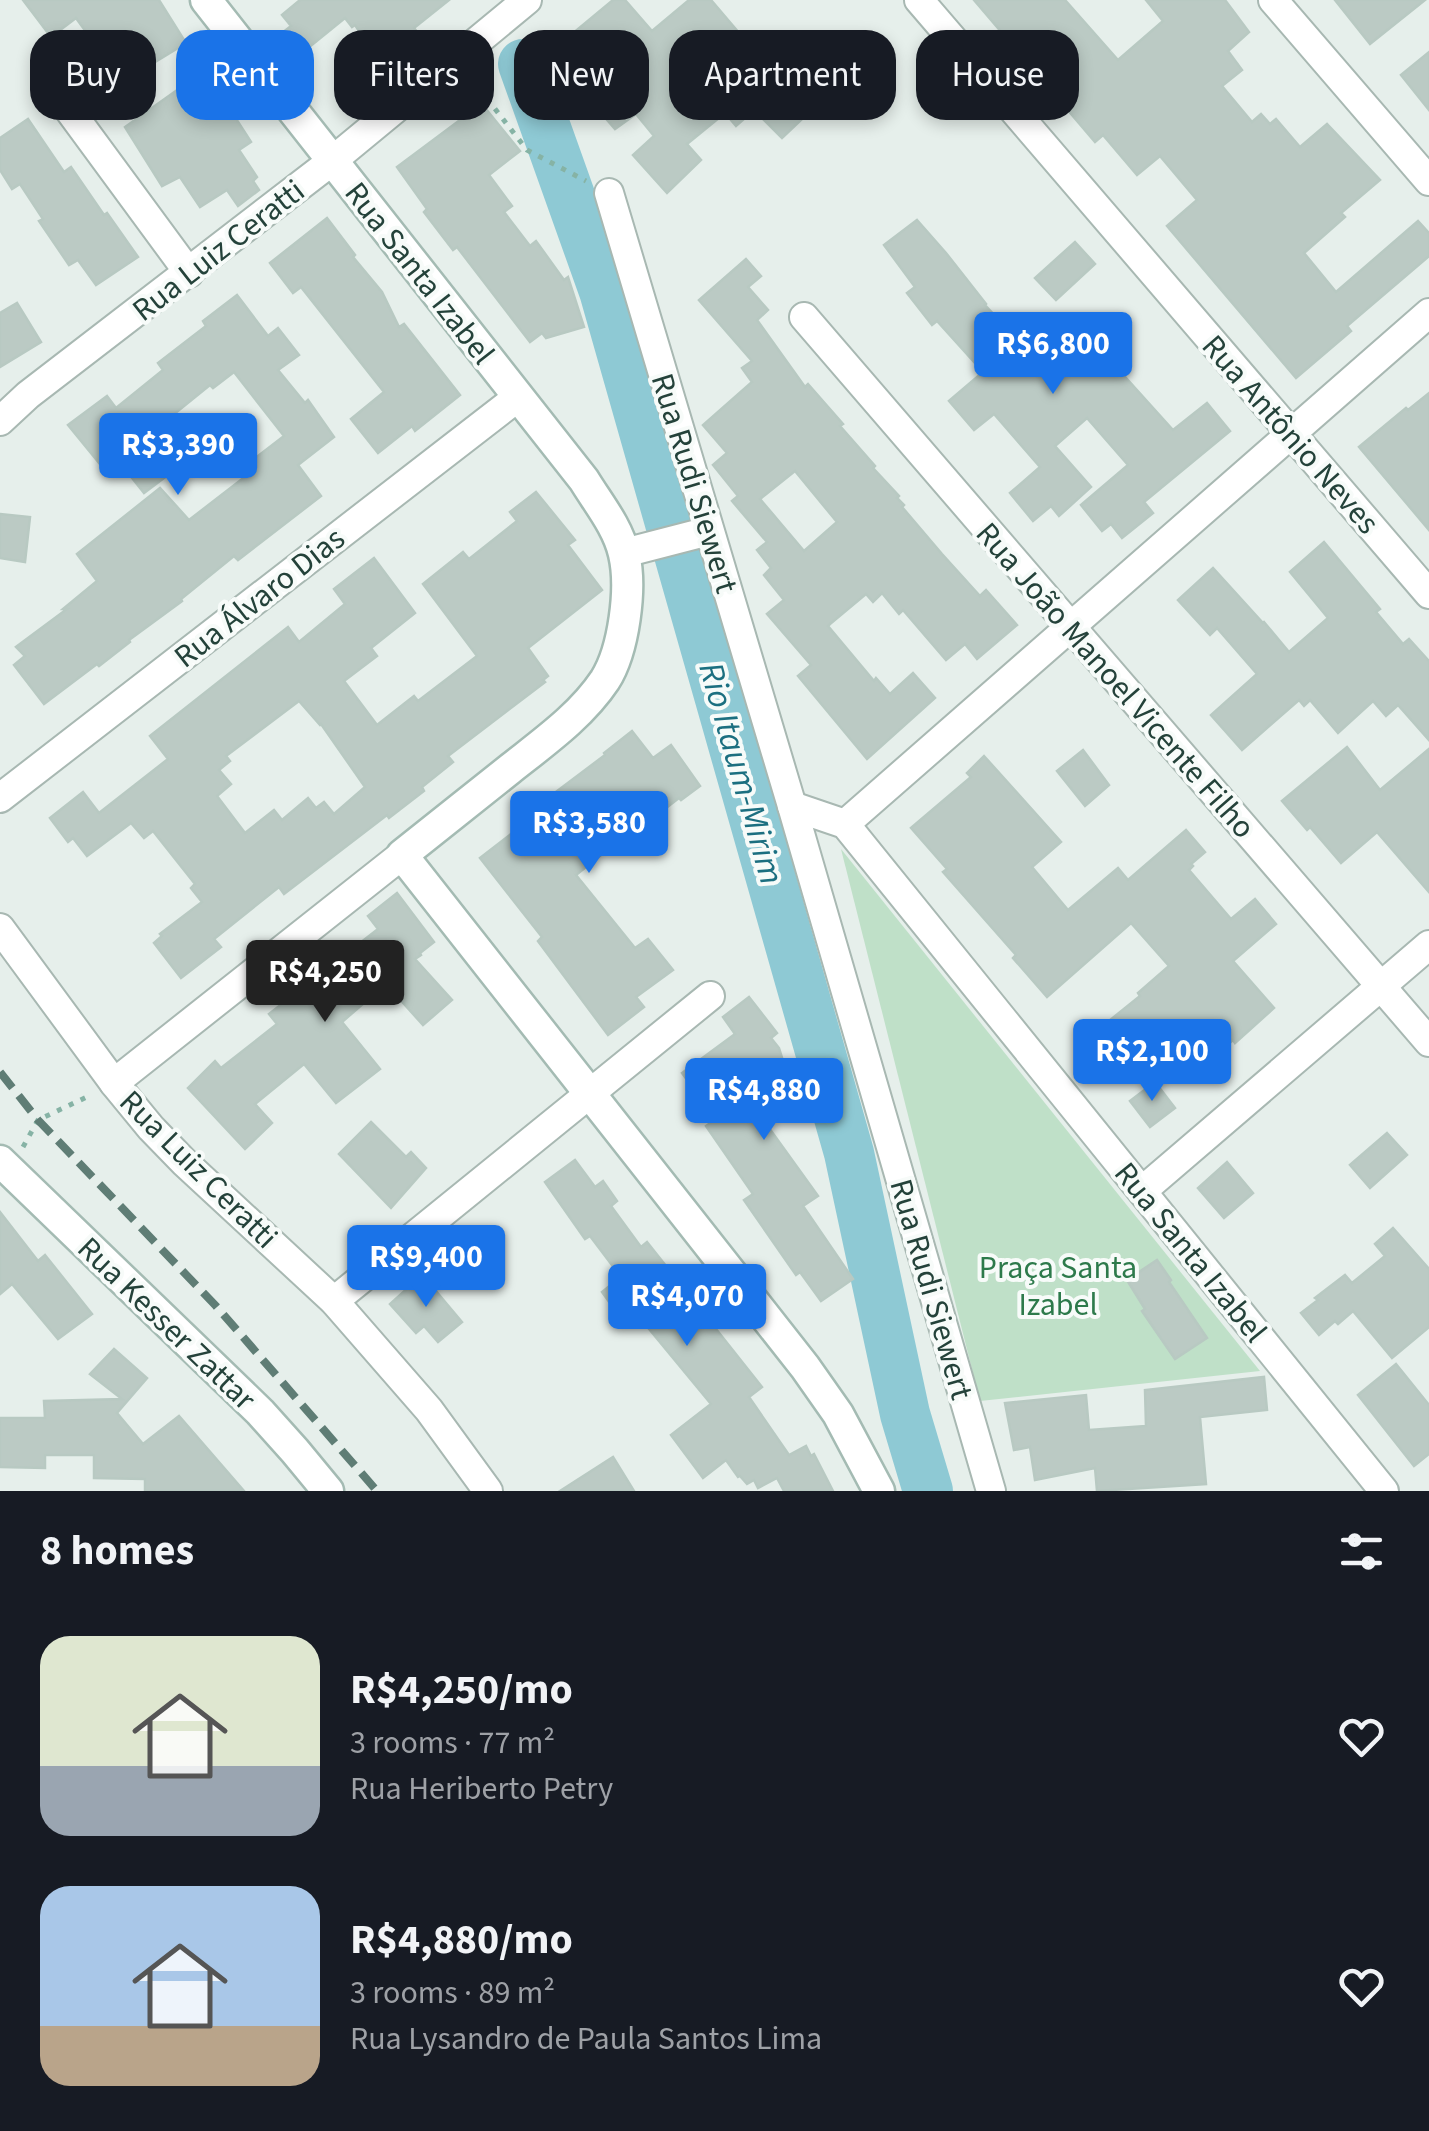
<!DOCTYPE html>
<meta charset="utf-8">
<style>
:root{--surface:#171b24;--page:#20242c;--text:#f1f3f6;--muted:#9ea1a6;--accent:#1a73e8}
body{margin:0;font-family:"Source Sans 3",sans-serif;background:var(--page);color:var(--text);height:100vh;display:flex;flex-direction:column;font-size:38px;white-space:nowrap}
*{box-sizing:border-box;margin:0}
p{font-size:32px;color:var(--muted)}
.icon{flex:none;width:55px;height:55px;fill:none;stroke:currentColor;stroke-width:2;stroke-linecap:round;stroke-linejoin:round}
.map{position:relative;height:1491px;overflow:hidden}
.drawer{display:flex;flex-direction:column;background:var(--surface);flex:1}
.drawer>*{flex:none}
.hud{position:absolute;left:30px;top:30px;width:1370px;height:90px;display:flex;gap:20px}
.price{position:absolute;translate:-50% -85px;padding:0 22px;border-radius:10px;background:var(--accent);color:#fff;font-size:32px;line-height:65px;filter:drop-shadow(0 2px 5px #0008)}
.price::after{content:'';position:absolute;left:50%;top:60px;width:30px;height:22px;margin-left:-15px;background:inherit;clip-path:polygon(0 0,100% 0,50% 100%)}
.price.active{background:#222;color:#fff}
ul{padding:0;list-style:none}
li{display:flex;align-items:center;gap:30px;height:250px;padding:0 40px}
li span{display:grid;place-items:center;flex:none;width:280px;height:200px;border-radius:30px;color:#555}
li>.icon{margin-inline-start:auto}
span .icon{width:120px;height:120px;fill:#fffc;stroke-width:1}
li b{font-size:42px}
h2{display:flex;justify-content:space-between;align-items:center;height:120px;padding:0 40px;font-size:42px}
.pill{padding:0 35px;border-radius:30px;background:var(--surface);box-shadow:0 5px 15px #0003;font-size:35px;line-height:90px}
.pill.active{background:var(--accent);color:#fff}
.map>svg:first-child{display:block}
.green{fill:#bfe0c8}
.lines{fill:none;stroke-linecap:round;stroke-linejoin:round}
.river{stroke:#8ec9d4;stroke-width:50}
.building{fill:#bbcac4;stroke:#b8c9c2;stroke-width:2.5;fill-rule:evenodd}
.street-casing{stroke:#a8b8b2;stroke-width:32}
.secondary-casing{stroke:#a4bbb3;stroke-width:35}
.path{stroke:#86b3a5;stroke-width:5;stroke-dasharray:5 8;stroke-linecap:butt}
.street{stroke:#fff;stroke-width:28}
.secondary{stroke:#fff;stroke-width:30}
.rail{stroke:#5f7d75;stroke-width:8;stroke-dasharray:20 10;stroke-linecap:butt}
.labels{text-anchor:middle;stroke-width:8;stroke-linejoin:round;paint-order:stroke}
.street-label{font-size:32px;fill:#24423a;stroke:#f7fbf9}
.park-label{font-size:32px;fill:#2d7a4b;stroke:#f7fbf9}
.water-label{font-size:35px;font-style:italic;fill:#1c6f80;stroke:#f7fbf9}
</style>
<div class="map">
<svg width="1429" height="1491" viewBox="0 0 1429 1491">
<rect width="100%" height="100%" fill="#e6efeb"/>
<polygon class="green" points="841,849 1260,1371 980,1401"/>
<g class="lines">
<polyline class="river" points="523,64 604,291 724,713 849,1153 905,1414 928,1491"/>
</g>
<g class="building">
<polygon points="23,0 159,0 186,43 96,98 78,74 105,58 76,18 51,37"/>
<polygon points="300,0 449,0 414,28 422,38 387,66 371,45 369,46 355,25 352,27 345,18 308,48 306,46 293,57 277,37 291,26 282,15"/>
<polygon points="613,0 625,0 652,31 689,0 711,0 757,54 763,48 797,86 801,83 820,102 782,138 754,110 736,126 725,113 687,144 701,160 667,193 633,155 654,136 636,114 615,129 570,77 561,83 542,59"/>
<polygon points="974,0 1065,0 1118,60 1163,21 1146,0 1225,0 1249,32 1228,51 1242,70 1222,86 1252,122 1261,114 1270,124 1276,119 1300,147 1327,124 1380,180 1341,213 1345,217 1304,253 1336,292 1418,221 1429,233 1429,256 1347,326 1351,331 1296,378 1167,226 1197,200 1160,156 1137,175 1103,135 1095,142"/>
<polygon points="1335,0 1425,0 1370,44"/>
<polygon points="1429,52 1429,110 1401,75"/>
<polygon points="211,66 238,106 231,111 251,142 239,150 257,177 253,181 259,190 238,206 227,190 200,207 180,177 162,186 125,127"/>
<polygon points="469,88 520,151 489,175 512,206 504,212 530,246 536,241 564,280 568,277 584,327 546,338 542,333 530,342 457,247 453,250 424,212 427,209 397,167 460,120 447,104"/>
<polygon points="28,119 64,172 71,167 104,215 107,213 138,257 96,285 78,260 69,265 39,221 43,219 20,184 12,189 0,170 0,138"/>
<polygon points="327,218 355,255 353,257 382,292 399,327 404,324 460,395 415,431 412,426 378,453 351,419 384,392 301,287 293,293 270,263"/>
<polygon points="917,220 946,253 986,304 985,305 1025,348 1062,315 1102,363 1108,358 1173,430 1207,403 1230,431 1144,502 1153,513 1122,538 1111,524 1102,531 1081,505 1128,465 1087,418 1055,446 1091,487 1059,516 1051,506 1033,521 1010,493 1040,467 994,414 974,430 949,401 983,372 937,321 932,325 907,293 915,287 884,245"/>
<polygon points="1075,242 1095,264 1056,300 1035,278"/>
<path d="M 746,259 L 761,276 L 748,287 L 768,310 L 757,320 L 805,387 L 808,384 L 843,424 L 840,426 L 875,466 L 873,468 L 899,496 L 897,498 L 904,505 L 902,507 L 942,554 L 980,596 L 986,590 L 1017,625 L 977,659 L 965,644 L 946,660 L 903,610 L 899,614 L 882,593 L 873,602 L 866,594 L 830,624 L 828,626 L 874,681 L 876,678 L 890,694 L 913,673 L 935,698 L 867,759 L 798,676 L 811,665 L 767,614 L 784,600 L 764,575 L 771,568 L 757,550 L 767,542 L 732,501 L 738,496 L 713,465 L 727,453 L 703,425 L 752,382 L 742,368 L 752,361 L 699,300 ZM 795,471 L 837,522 L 804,551 L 760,499 Z"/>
<polygon points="237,295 268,336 278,328 299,355 278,370 305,403 308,400 334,437 298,465 321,496 238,560 234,556 181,599 182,601 129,640 130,642 99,666 97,664 44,704 14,665 25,656 16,647 67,609 63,609 97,581 77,554 160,488 189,520 246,476 241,469 284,436 234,372 213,388 210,385 142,440 168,475 144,493 117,459 104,469 68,425 107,396 116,408 163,370 158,363 206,326 203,321"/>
<polygon points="17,303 41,342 0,367 0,313"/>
<polygon points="1429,393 1429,530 1359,447 1406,408 1408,410"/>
<path d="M 536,492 L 575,540 L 568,545 L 602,590 L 528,648 L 548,676 L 543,680 L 545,682 L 448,756 L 453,762 L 422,787 L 424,791 L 389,818 L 387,815 L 284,894 L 279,887 L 214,939 L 221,947 L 181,978 L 154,943 L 162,936 L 160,934 L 202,902 L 191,888 L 195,884 L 153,831 L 144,838 L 131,823 L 87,856 L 73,838 L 68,842 L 50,818 L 83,792 L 99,813 L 168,759 L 150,736 L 288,627 L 299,642 L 345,604 L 334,589 L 374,558 L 415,613 L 371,648 L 377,656 L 344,681 L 377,725 L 414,696 L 418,701 L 477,656 L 423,584 L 463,552 L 469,559 L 517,521 L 510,512 ZM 299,701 L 320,725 L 321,724 L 365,787 L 334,814 L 324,802 L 316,808 L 308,798 L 282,820 L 274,810 L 245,833 L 217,796 L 231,784 L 219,770 L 230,761 L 226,756 Z"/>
<polygon points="0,514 30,517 25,562 0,558"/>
<polygon points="1324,542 1380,609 1376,612 1403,644 1409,639 1429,661 1429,740 1398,705 1386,716 1373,701 1338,733 1310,700 1304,706 1299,700 1242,750 1211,715 1257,674 1217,628 1210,635 1178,600 1213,568 1263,623 1264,622 1289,652 1328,618 1290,572"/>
<polygon points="632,731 653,758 671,745 700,786 681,800 679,798 657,815 645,800 642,802 639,799 587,836 601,855 576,875 635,948 648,939 673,970 636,997 644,1007 608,1035 538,941 542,937 480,858 520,827 516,822 605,755 604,753"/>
<polygon points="1347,747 1380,790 1429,749 1429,892 1377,832 1341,863 1310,827 1307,830 1282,801"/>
<polygon points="1083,750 1109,785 1085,806 1057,771"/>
<polygon points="984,756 1061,842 1032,867 1068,910 1118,868 1128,880 1186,830 1205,852 1191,864 1193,866 1189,870 1231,919 1255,899 1276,924 1233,961 1274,1008 1235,1043 1233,1040 1196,1072 1154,1023 1107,1060 1089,1037 1140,996 1138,993 1169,966 1131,923 1047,997 1013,958 1016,955 943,872 947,869 911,828 971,777 967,773"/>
<polygon points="397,893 434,942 420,953 421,955 415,959 452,1000 423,1025 386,984 342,1022 380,1069 336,1103 304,1064 255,1104 272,1123 245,1149 188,1088 215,1061 221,1068 277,1024 269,1014 378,929 368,916"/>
<polygon points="749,997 777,1033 771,1038 779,1048 798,1109 764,1121 818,1196 803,1206 853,1279 821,1301 800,1272 796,1275 744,1200 753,1194 706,1126 716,1119 682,1073 735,1034 723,1017"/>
<polygon points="1155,1082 1175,1108 1150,1127 1130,1101"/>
<polygon points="371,1122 406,1157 411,1152 426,1168 391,1208 339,1154"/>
<polygon points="1387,1133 1407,1155 1370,1188 1350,1165"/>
<polygon points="575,1160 595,1187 603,1181 617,1201 611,1206 641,1247 647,1242 762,1387 749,1397 789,1455 806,1446 811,1456 814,1454 833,1491 784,1491 777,1478 758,1488 754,1480 747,1484 740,1476 738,1477 726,1460 703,1478 671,1435 711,1404 635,1312 623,1321 602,1292 621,1277 590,1236 585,1239 545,1182"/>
<polygon points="1227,1162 1253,1193 1224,1218 1198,1188"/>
<polygon points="0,1212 38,1261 45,1255 92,1314 58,1339 12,1284 0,1294"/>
<polygon points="1393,1228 1429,1269 1429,1327 1392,1358 1353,1311 1338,1324 1335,1321 1319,1335 1301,1313 1318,1300 1315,1298 1345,1275 1352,1283 1385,1256 1375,1244"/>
<polygon points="1157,1260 1171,1280 1169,1282 1207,1338 1175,1359 1142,1311 1145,1309 1127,1280"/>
<polygon points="425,1278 462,1322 438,1342 424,1326 416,1333 390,1304 410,1286 412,1288"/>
<polygon points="114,1349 147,1378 117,1413 143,1444 179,1416 244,1491 145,1491 145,1479 94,1478 94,1455 45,1455 45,1468 0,1467 0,1418 45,1418 44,1401 122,1399 90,1374"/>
<polygon points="1396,1364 1429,1405 1429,1454 1414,1466 1358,1395"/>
<polygon points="1264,1377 1267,1410 1200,1417 1206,1484 1097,1491 1095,1468 1035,1480 1030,1447 1014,1450 1005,1403 1086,1395 1089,1430 1146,1426 1145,1390"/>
<polygon points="613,1457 634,1491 560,1491"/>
</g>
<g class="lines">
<defs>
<g id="street">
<polyline points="919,0 1429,594"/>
<polyline points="1273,0 1429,181"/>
<polyline points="64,103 189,273"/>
<polyline points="609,193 792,806 991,1491"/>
<polyline points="804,317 1429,1042"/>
<polyline points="0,421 28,395 332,161 527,0"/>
<polyline points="624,553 709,531"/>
<polyline points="0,798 518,397"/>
<polyline points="792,806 845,824 1384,1491"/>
<polyline points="845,824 1429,313"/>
<polyline points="0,928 114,1083 151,1128 185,1163 334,1301 429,1410 488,1491"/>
<polyline points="114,1083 402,855"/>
<polyline points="1142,1191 1429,945"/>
<polyline points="334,1301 710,996"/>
</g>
<g id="secondary">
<path d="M 206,0 L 584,480 C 598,503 618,527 624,554 C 632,588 624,650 605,680 C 581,716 544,742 510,769 C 474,798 438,826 402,855 L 805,1367 L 838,1414 L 879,1491"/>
<polyline points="0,1161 260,1412 295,1451 328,1491"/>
</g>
</defs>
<use href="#street" class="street-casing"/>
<use href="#secondary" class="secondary-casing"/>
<g class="path">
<polyline points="471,78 527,150 586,181"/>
<polyline points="23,1147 38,1120 91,1095"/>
</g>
<use href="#street" class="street"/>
<use href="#secondary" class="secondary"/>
<polyline class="rail" points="0,1072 38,1120 216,1306 377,1491"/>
</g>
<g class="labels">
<g class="street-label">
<text transform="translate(218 250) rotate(-38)" y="11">Rua Luiz Ceratti</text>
<text transform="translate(420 273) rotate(52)" y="11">Rua Santa Izabel</text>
<text transform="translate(1291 434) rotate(49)" y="11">Rua Antônio Neves</text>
<text transform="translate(695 483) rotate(73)" y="11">Rua Rudi Siewert</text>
<text transform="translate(259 597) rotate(-38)" y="11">Rua Álvaro Dias</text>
<text transform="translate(1116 680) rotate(49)" y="11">Rua João Manoel Vicente Filho</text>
<text transform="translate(199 1169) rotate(45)" y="11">Rua Luiz Ceratti</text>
<text transform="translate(1191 1252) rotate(51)" y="11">Rua Santa Izabel</text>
<text transform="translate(932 1289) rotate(74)" y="11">Rua Rudi Siewert</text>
<text transform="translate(167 1323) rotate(44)" y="11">Rua Kesser Zattar</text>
</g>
<g class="park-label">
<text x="1058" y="1278">Praça Santa<tspan x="1058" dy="37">Izabel</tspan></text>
</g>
<g class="water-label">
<text transform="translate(742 773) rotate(74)" y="12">Rio Itaum-Mirim</text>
</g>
</g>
</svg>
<b class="price" style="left:1053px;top:397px">R$6,800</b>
<b class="price" style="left:178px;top:498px">R$3,390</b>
<b class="price" style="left:589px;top:876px">R$3,580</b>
<b class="price active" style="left:325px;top:1025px">R$4,250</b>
<b class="price" style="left:1152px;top:1104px">R$2,100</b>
<b class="price" style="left:764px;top:1143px">R$4,880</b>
<b class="price" style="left:426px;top:1310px">R$9,400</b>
<b class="price" style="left:687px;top:1349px">R$4,070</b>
<div class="hud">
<a class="pill">Buy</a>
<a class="pill active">Rent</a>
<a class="pill">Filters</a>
<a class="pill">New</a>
<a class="pill">Apartment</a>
<a class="pill">House</a>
</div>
</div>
<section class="drawer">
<h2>8 homes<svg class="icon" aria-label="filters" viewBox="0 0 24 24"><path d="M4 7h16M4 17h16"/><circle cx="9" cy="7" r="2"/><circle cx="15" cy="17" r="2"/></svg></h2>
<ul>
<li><span style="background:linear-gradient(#dfe7d0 65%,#9aa5b1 0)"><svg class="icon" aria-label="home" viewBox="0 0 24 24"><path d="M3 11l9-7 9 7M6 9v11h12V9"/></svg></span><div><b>R$4,250/mo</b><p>3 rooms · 77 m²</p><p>Rua Heriberto Petry</p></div><svg class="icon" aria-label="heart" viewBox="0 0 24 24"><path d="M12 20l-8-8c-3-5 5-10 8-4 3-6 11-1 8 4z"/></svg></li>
<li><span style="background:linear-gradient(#a9c7e8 70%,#b9a48a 0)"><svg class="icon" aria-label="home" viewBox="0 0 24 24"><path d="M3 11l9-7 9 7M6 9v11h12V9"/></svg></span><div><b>R$4,880/mo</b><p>3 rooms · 89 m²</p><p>Rua Lysandro de Paula Santos Lima</p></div><svg class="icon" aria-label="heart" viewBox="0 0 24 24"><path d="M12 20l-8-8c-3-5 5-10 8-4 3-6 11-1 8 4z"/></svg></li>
</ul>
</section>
